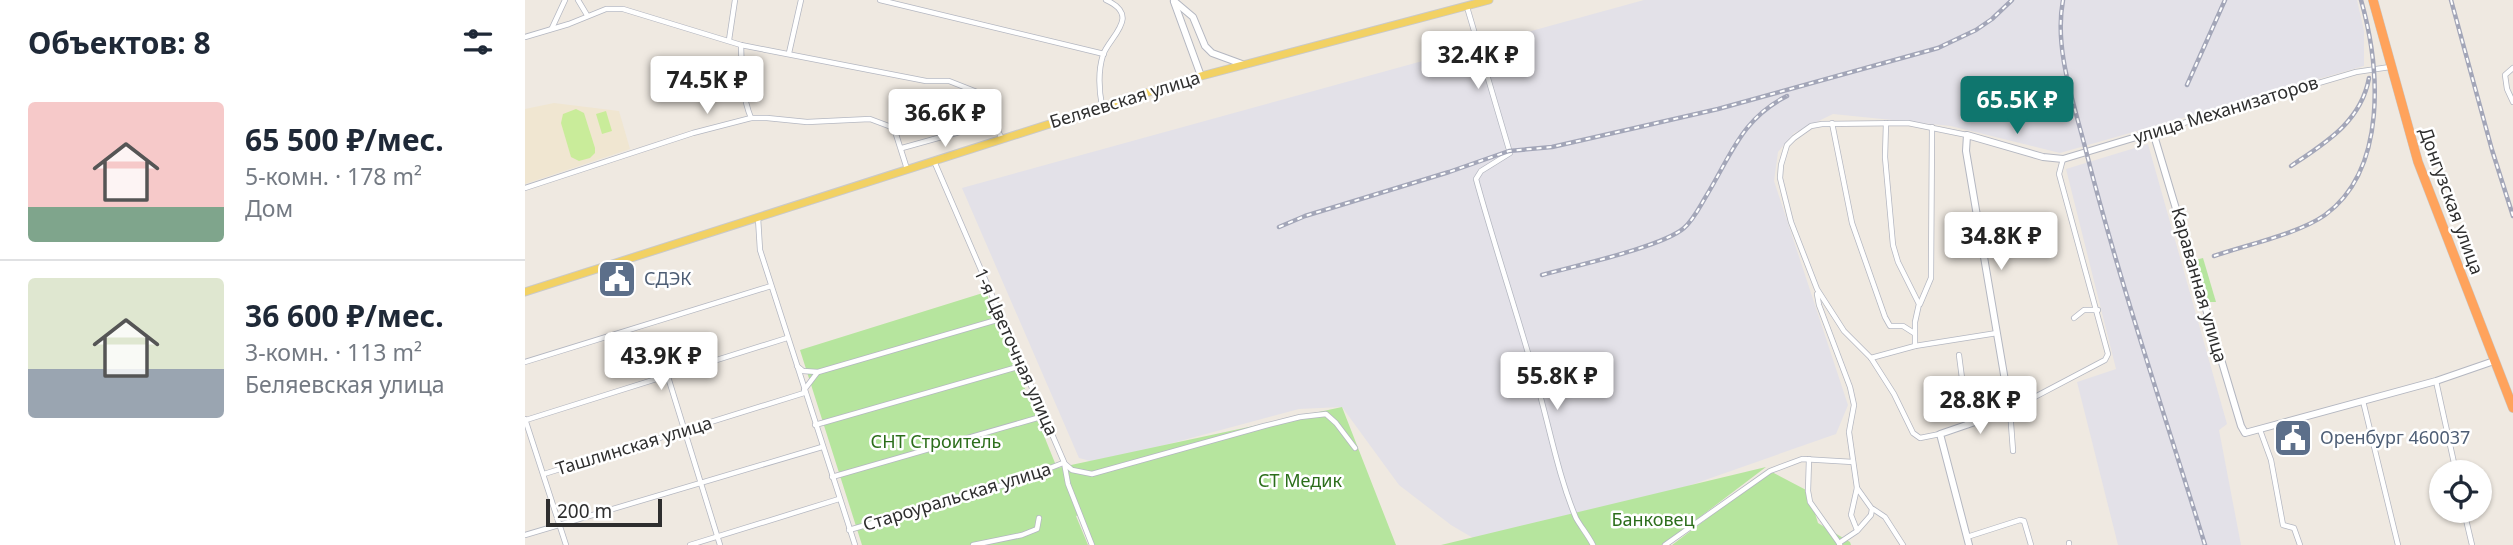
<!DOCTYPE html>
<html lang="ru">
<meta charset="utf-8">
<style>
:root{--surface:#fff;--page:#f2f2f3;--text:#1f2937;--muted:#747a83;--line:#e0e1e3;--accent:#0f766e}
body{margin:0;font-family:"Noto Sans",sans-serif;background:var(--page);color:var(--text);height:100vh;display:flex;flex-direction:column;font-size:26px;white-space:nowrap}
*{box-sizing:border-box;margin:0}
p{font-size:23px;color:var(--muted)}
.icon{flex:none;width:38px;height:38px;fill:none;stroke:currentColor;stroke-width:2;stroke-linecap:round;stroke-linejoin:round}
.map{position:relative;flex:1;overflow:hidden}
.sheet{display:flex;flex-direction:column;background:var(--surface);width:525px}
.sheet>*{flex:none}
.controls{position:absolute;left:1904px;top:460px;display:grid;gap:14px}
.controls a{display:grid;place-items:center;width:63px;height:63px;border-radius:50%;background:var(--surface);box-shadow:0 2px 5px #0004;font-size:35px}
.scale{position:absolute;left:21px;bottom:18px;width:116px;box-sizing:border-box;padding-left:7px;border:4px solid #2e2e2e;border-top:0;font-size:19px;line-height:24px;white-space:nowrap;color:#2e2e2e;-webkit-text-stroke:5px #fff;paint-order:stroke}
.price{position:absolute;translate:-50% -60px;padding:0 16px;border-radius:7px;background:#fff;color:#222;font-size:23px;line-height:46px;filter:drop-shadow(0 2px 4px #0008)}
.price::after{content:'';position:absolute;left:50%;top:42px;width:21px;height:16px;margin-left:-10px;background:inherit;clip-path:polygon(0 0,100% 0,50% 100%)}
.price.current{background:var(--accent);color:#fff}
ul{padding:0;list-style:none}
li{display:flex;align-items:center;gap:21px;height:175px;padding:0 28px}
li+li{border-top:2px solid var(--line)}
li span{display:grid;place-items:center;flex:none;width:196px;height:140px;border-radius:7px;color:#555}
li>.icon{margin-inline-start:auto}
span .icon{width:84px;height:84px;fill:#fffc;stroke-width:1}
li b{font-size:30px}
h2{display:flex;justify-content:space-between;align-items:center;height:84px;padding:0 28px;font-size:30px}
main{display:flex;flex:1;min-height:0}
.map>svg:first-child{display:block}
.industrial{fill:#e3e1e8}
.education{fill:#f0e6d1}
.green{fill:#b6e59e}
.pitch{fill:#c9ec9a}
.lines{fill:none;stroke-linecap:round;stroke-linejoin:round}
.street-casing{stroke:#b4b7c1;stroke-width:6}
.secondary-casing{stroke:#b4b7c1;stroke-width:8}
.primary-casing{stroke:#c9c9c9;stroke-width:9}
.highway-casing{stroke:#c9c9c9;stroke-width:10}
.street{stroke:#fff;stroke-width:4.5}
.secondary{stroke:#fff;stroke-width:6}
.primary{stroke:#f2d163;stroke-width:7}
.highway{stroke:#ffa35c;stroke-width:9}
.rail-casing{stroke:#a3a6b8;stroke-width:4.5}
.rail{stroke:#fff;stroke-width:2;stroke-dasharray:5;stroke-linecap:butt}
.labels{text-anchor:middle;stroke-width:5;stroke-linejoin:round;paint-order:stroke}
.street-label{font-size:18px;fill:#2e2e2e;stroke:#fff}
.service-label{font-size:18px;fill:#4e5e75;stroke:#fff;text-anchor:start}
.park-label{font-size:18px;fill:#2c6e1b;stroke:#fff}
</style>
<main>
<section class="sheet">
<h2>Объектов: 8<svg class="icon" aria-label="filters" viewBox="0 0 24 24"><path d="M4 7h16M4 17h16"/><circle cx="9" cy="7" r="2"/><circle cx="15" cy="17" r="2"/></svg></h2>
<ul>
<li><span style="background:linear-gradient(#f6c9c9 75%,#7fa58c 0)"><svg class="icon" aria-label="home" viewBox="0 0 24 24"><path d="M3 11l9-7 9 7M6 9v11h12V9"/></svg></span><div><b>65 500 ₽/мес.</b><p>5-комн. · 178 m²</p><p>Дом</p></div></li>
<li><span style="background:linear-gradient(#dfe7d0 65%,#9aa5b1 0)"><svg class="icon" aria-label="home" viewBox="0 0 24 24"><path d="M3 11l9-7 9 7M6 9v11h12V9"/></svg></span><div><b>36 600 ₽/мес.</b><p>3-комн. · 113 m²</p><p>Беляевская улица</p></div></li>
</ul>
</section>
<div class="map">
<svg width="1988" height="545" viewBox="0 0 1988 545">
<rect width="100%" height="100%" fill="#efe9e1"/>
<g class="industrial">
<polygon points="1119,0 1832,0 1839,31 1839,66 1535,153 1426,126 1308,114 1269,133 1253,152 1249,181 1323,405 1311,434 995,545 960,545 926,525 874,485 817,407 774,409 573,463 554,458 437,188"/>
<polygon points="1623,144 1702,424 1694,430 1716,545 1593,545 1552,382 1591,369 1541,169"/>
</g>
<polygon class="education" points="29,103 94,111 105,149 0,184 0,109"/>
<g class="green">
<polygon points="1678,258 1691,302 1683,302 1670,260"/>
<polygon points="461,292 532,468 817,407 871,545 567,545 554,515 551,516 563,545 337,545 275,350"/>
<polygon points="1241,467 1138,545 916,545"/>
<polygon points="1245,471 1283,491 1293,523 1325,542 1326,545 1147,545"/>
</g>
<g class="pitch">
<polygon points="51,109 59,113 70,148 70,153 65,158 54,161 46,157 36,123 38,114"/>
<polygon points="81,111 87,131 77,134 71,114"/>
</g>
<g class="lines">
<defs>
<g id="street">
<polyline points="53,0 62,15"/>
<polyline points="355,0 579,54"/>
<path d="M 942,7 L 985,153 L 956,171 L 951,179 C 970,248 993,316 1012,384 C 1025,429 1033,475 1051,518 C 1056,527 1063,535 1068,545"/>
<polyline points="27,28 40,0"/>
<polyline points="0,37 44,24 81,9 98,9 216,45 401,81 424,81 452,92 456,126 471,127 477,139"/>
<polyline points="204,40 210,0"/>
<path d="M 216,45 C 217,71 216,93 226,118"/>
<polyline points="264,53 276,0"/>
<polyline points="1988,68 1980,75 1982,89 1988,102"/>
<path d="M 577,106 C 574,90 573,71 578,55 C 584,37 617,16 581,0"/>
<polyline points="1307,123 1327,223 1360,317 1365,326 1378,326 1389,333"/>
<polyline points="1361,123 1360,157 1368,245 1373,262 1394,304 1390,322 1390,346"/>
<polyline points="1628,132 1831,72 1865,67"/>
<polyline points="377,148 456,126"/>
<polyline points="409,161 539,462 543,484 567,545"/>
<polyline points="0,188 168,133 226,118 242,118 282,122 345,119 369,128 382,169"/>
<polyline points="233,218 235,250 330,545"/>
<polyline points="1292,294 1294,305 1325,387 1329,405 1324,432 1332,488 1347,509 1346,515 1332,531 1314,543 1315,545"/>
<polyline points="1395,304 1406,278 1407,127"/>
<polyline points="1549,318 1559,310 1573,310"/>
<polyline points="1434,355 1443,425"/>
<polyline points="1346,358 1390,346 1472,333"/>
<polyline points="0,362 246,286"/>
<polyline points="272,366 278,371 293,372 475,319"/>
<polyline points="143,377 195,545"/>
<polyline points="1911,381 1931,472"/>
<polyline points="279,390 292,373"/>
<polyline points="1838,401 1873,545"/>
<polyline points="0,419 41,545"/>
<polyline points="1,420 262,338"/>
<polyline points="290,425 496,366"/>
<polyline points="1735,430 1746,460 1758,525 1769,528 1775,545"/>
<polyline points="1415,434 1395,438 1388,433 1369,394 1346,358 1319,331 1292,289 1266,222 1255,178 1256,165 1262,145 1269,138 1286,126 1297,124 1383,123 1442,135"/>
<polyline points="1488,451 1485,410 1580,360 1583,354 1534,174 1538,159"/>
<polyline points="1284,459 1283,491 1285,502 1314,543"/>
<polyline points="539,463 547,470 567,474 739,426 775,417 801,414 811,423 830,448"/>
<polyline points="19,474 279,393"/>
<polyline points="307,477 519,416"/>
<polyline points="1348,509 1360,517 1378,545"/>
<polyline points="1939,511 1947,545"/>
<polyline points="324,530 489,482 538,463"/>
<polyline points="1332,530 1326,515 1332,488"/>
<polyline points="0,535 297,447"/>
<polyline points="1442,537 1495,520 1499,521 1506,545"/>
<polyline points="1544,543 1544,545"/>
<polyline points="165,545 314,499"/>
<polyline points="448,545 497,535 512,529 514,518"/>
<polyline points="1140,545 1245,471 1277,459 1328,462"/>
</g>
<g id="secondary">
<polyline points="649,1 668,17 680,46 687,53 717,64"/>
<polyline points="649,2 676,76"/>
<polyline points="1444,545 1415,434 1485,410 1441,151 1442,135 1518,157 1538,159 1628,132 1716,426 1720,433 1911,381 1969,361"/>
</g>
<polyline id="primary" points="0,292 665,79 964,0"/>
<polyline id="highway" points="1848,0 1893,162 1988,408"/>
</defs>
<use href="#street" class="street-casing"/>
<use href="#secondary" class="secondary-casing"/>
<use href="#primary" class="primary-casing"/>
<use href="#highway" class="highway-casing"/>
<use href="#street" class="street"/>
<use href="#secondary" class="secondary"/>
<use href="#primary" class="primary"/>
<use href="#highway" class="highway"/>
<defs>
<g id="rail">
<path d="M 1538,0 C 1529,48 1548,100 1560,147 C 1594,281 1639,412 1680,545"/>
<polyline points="1926,0 1967,150 1988,216"/>
<polyline points="1662,85 1700,0"/>
<path d="M 1766,166 C 1800,143 1836,122 1844,78"/>
<polyline points="754,227 780,216 924,172 984,151 1027,147 1193,109 1413,48 1451,30 1467,19 1487,0"/>
<path d="M 1689,256 C 1721,245 1773,234 1800,215 C 1863,169 1855,67 1836,0"/>
<path d="M 1017,275 C 1049,266 1137,247 1159,228 C 1168,220 1174,208 1180,198 C 1206,156 1216,119 1262,96"/>
</g>
</defs>
<use href="#rail" class="rail-casing"/>
<use href="#rail" class="rail"/>
</g>
<defs>
<symbol id="civic-square" viewBox="-11 -11 22 22"><rect x="-9" y="-9" width="18" height="18" rx="4" fill="#5c6f8a" stroke="#fff"/><path d="M-.6-6.5H3V-4.5H.6V-3L4-1V1h2V6H-6V1h2V-1L-.6-3ZM-1.2 2.5V6h2.4V2.5Z" fill="#fff"/></symbol>
</defs>
<g fill-rule="evenodd">
<use href="#civic-square" x="70" y="257" width="44" height="44"/>
<use href="#civic-square" x="1746" y="416" width="44" height="44"/>
</g>
<g class="labels">
<g class="street-label">
<text transform="translate(600 100) rotate(-17)" y="6">Беляевская улица</text>
<text transform="translate(1701 110) rotate(-17)" y="6">улица Механизаторов</text>
<text transform="translate(1926 201) rotate(70)" y="6">Донгузская улица</text>
<text transform="translate(1674 285) rotate(74)" y="6">Караванная улица</text>
<text transform="translate(491 352) rotate(66)" y="6">1-я Цветочная улица</text>
<text transform="translate(109 446) rotate(-17)" y="6">Ташлинская улица</text>
<text transform="translate(432 497) rotate(-17)" y="6">Староуральская улица</text>
</g>
<g class="service-label">
<text x="119" y="285">СДЭК</text>
<text x="1795" y="444">Оренбург 460037</text>
</g>
<g class="park-label">
<text x="411" y="448">СНТ Строитель</text>
<text x="775" y="487">СТ Медик</text>
<text x="1128" y="526">Банковец</text>
</g>
</g>
</svg>
<div class="controls">
<a><svg class="icon" aria-label="locate" viewBox="0 0 24 24"><circle cx="12" cy="12" r="6"/><path d="M12 2v4M12 18v4M2 12h4M18 12h4"/></svg></a>
</div>
<div class="scale">200 m</div>
<b class="price" style="left:953px;top:91px">32.4K ₽</b>
<b class="price" style="left:182px;top:116px">74.5K ₽</b>
<b class="price current" style="left:1492px;top:136px">65.5K ₽</b>
<b class="price" style="left:420px;top:149px">36.6K ₽</b>
<b class="price" style="left:1476px;top:272px">34.8K ₽</b>
<b class="price" style="left:136px;top:392px">43.9K ₽</b>
<b class="price" style="left:1032px;top:412px">55.8K ₽</b>
<b class="price" style="left:1455px;top:436px">28.8K ₽</b>
</div>
</main>
